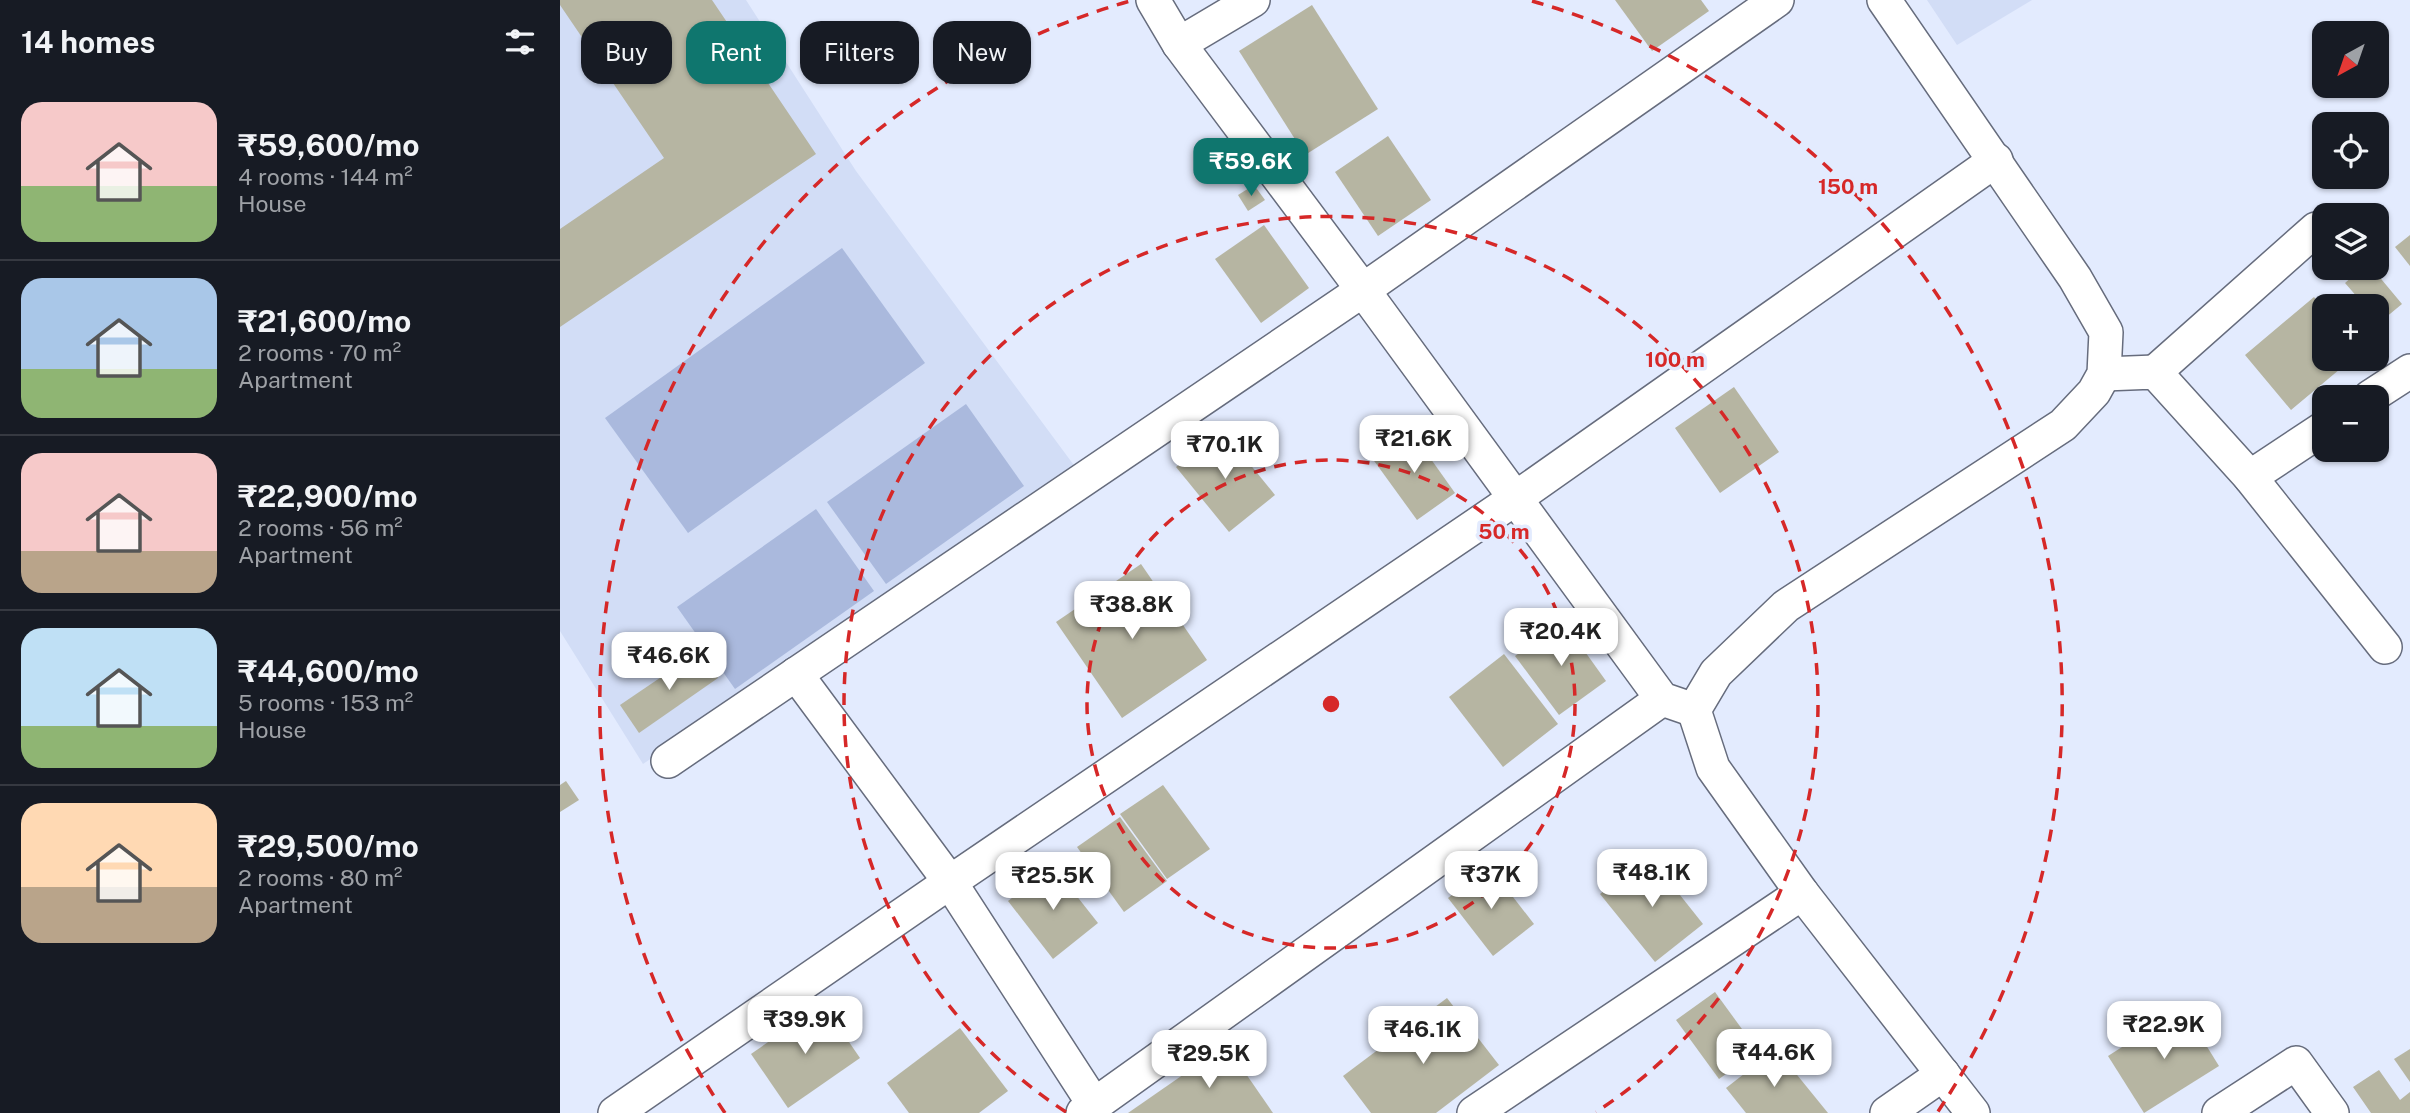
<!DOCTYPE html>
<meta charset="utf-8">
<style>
:root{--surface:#171b24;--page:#20242c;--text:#f1f3f6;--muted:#9ea1a6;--line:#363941;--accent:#0f766e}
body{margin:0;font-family:"Public Sans",sans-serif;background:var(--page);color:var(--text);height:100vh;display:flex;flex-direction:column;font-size:26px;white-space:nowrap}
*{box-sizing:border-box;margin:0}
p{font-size:23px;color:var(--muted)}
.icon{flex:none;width:38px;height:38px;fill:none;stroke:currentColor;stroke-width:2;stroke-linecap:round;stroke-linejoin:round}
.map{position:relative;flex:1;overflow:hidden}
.details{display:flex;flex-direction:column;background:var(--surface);width:560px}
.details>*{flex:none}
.banner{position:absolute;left:21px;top:21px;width:665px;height:63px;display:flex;gap:14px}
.needle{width:46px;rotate:220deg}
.tools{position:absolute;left:1752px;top:21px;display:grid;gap:14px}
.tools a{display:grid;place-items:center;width:77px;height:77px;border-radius:14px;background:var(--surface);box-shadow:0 2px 5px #0004;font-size:35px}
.price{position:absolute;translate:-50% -60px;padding:0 16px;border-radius:14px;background:#fff;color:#222;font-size:23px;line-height:46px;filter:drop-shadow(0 2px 4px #0008)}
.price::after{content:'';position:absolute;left:50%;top:42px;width:21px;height:16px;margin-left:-10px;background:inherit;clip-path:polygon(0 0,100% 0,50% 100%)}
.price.selected{background:var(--accent);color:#fff}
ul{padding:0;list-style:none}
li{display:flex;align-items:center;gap:21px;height:175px;padding:0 21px}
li+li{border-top:2px solid var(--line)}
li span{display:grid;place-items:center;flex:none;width:196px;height:140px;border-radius:21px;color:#555}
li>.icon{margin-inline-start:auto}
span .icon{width:84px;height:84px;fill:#fffc;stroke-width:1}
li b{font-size:30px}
h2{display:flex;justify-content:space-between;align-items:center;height:84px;padding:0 21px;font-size:30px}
.pill{padding:0 24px;border-radius:21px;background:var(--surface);box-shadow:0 2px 5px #0004;font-size:24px;line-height:63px}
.pill.selected{background:var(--accent);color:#fff}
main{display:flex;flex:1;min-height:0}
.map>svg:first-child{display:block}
.built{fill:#d2ddf6}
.green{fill:#aab9dd}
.building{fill:#b6b5a2}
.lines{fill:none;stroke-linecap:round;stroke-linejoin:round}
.minor-casing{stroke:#666c7d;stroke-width:36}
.minor{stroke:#fff;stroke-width:33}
.ring{fill:none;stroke:#d62828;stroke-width:3.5;stroke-dasharray:12 9}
.centre{fill:#d62828;stroke:#e3ebfe;stroke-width:3.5}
.ring-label{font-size:21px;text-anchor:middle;font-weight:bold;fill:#d62828;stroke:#e3ebfe;stroke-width:7;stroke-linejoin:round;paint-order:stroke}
</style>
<main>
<section class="details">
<h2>14 homes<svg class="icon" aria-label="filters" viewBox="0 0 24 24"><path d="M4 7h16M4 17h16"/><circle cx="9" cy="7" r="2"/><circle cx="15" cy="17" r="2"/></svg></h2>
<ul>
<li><span style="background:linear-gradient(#f6c9c9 60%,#8fb573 0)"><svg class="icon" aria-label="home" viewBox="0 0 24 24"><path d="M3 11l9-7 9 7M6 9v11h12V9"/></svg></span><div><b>₹59,600/mo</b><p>4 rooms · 144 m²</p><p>House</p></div></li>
<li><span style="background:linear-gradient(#a9c7e8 65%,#8fb573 0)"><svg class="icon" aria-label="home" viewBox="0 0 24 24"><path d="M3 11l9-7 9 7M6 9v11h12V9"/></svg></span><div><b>₹21,600/mo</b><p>2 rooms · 70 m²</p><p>Apartment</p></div></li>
<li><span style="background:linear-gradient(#f6c9c9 70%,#b9a48a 0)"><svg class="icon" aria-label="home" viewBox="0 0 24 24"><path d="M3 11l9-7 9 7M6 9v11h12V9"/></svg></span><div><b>₹22,900/mo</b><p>2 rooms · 56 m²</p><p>Apartment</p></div></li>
<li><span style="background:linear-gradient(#bfe0f5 70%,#8fb573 0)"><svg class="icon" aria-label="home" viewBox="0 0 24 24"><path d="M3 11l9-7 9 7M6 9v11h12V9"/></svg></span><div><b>₹44,600/mo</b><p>5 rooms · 153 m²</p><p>House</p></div></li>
<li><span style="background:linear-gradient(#ffd9b3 60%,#b9a48a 0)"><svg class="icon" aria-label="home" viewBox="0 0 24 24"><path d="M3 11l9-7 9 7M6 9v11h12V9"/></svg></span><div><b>₹29,500/mo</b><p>2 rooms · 80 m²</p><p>Apartment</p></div></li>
</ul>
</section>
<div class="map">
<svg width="1850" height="1113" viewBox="0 0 1850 1113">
<rect width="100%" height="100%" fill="#e3ebfe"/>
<g class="built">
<polygon points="0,0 186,0 296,171 516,468 83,764 0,631"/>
<polygon points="1367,0 1472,0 1397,45"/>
</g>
<g class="green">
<polygon points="282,248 365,363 128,533 45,418"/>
<polygon points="406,404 464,486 326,584 267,502"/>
<polygon points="256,509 314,591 175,689 117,607"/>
</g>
<g class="building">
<polygon points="0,0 152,0 256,154 0,327 0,229 104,158 0,5"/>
<polygon points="1055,0 1141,0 1149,11 1092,51"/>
<polygon points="752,5 818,109 745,155 679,51"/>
<polygon points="828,136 871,200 818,236 775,172"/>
<polygon points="694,185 705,200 688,211 678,195"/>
<polygon points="704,225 749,288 701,323 655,259"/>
<polygon points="1850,235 1850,266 1835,247"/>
<polygon points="1802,268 1812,268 1842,304 1819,323 1816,320 1816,306 1805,306 1785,283"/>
<polygon points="1754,297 1764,309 1764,359 1792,359 1731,410 1685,355"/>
<polygon points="1174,387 1219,452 1160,493 1115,428"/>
<polygon points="662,430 715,495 669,532 616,467"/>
<polygon points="851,431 895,493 857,520 812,458"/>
<polygon points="581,564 647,660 562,718 496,622"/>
<polygon points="1003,621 1046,681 999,715 955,656"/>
<polygon points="141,650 158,678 79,733 60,705"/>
<polygon points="944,654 998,724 943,767 889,697"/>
<polygon points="6,781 19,800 0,812 0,785"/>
<polygon points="603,785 650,849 607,879 560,814"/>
<polygon points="560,817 607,881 564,912 517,847"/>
<polygon points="1089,856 1143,924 1095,962 1040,894"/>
<polygon points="493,866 538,923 493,959 448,901"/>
<polygon points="929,866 974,924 933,956 888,898"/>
<polygon points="1155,992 1198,1051 1159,1079 1116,1020"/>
<polygon points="887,998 939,1065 876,1113 811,1113 783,1076"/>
<polygon points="263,1004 300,1058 228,1108 191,1054"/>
<polygon points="1623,1008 1659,1066 1584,1113 1548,1056"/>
<polygon points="400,1028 448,1091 419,1113 349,1113 327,1083"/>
<polygon points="666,1045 713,1113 568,1113"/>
<polygon points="1216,1049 1268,1113 1186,1113 1166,1088"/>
<polygon points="1850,1049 1850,1082 1834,1059"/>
<polygon points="1819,1070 1840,1100 1850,1092 1850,1113 1811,1113 1793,1087"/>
</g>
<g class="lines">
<defs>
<g id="minor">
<polyline points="593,0 619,44 803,290 1102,699 1134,710"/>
<polyline points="1324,0 1515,278 1546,332 1544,374 1534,392 1503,425 1226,606 1156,673 1134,710 1153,768 1242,893 1413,1113"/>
<polyline points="619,44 693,0"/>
<polyline points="1595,372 1756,229"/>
<polyline points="1544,374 1595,372 1690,477 1825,647"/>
<polyline points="1810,397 1850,371"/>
<polyline points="1690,477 1764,428"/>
<polyline points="236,674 390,882 535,1106"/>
<polyline points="108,761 803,290 1217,0"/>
<polyline points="55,1113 390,882 956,498 1436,160"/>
<polyline points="523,1113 1102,699"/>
<polyline points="914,1113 1242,893"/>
<polyline points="1327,1113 1383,1074"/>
<polyline points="1659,1113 1736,1063 1772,1113"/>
</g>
</defs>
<use href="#minor" class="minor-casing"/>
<use href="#minor" class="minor"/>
</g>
<g class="ring">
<circle cx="771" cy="704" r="244"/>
<path d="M506 1112A487 487 0 1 1 1036 1112"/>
<path d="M165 1113A731 731 0 0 1 570 1M972 1A731 731 0 0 1 1377 1113"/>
</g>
<circle cx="771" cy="704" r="10" class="centre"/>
<g class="ring-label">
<text x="1288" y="194">150 m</text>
<text x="1115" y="367">100 m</text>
<text x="944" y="539">50 m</text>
</g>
</svg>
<div class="tools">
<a><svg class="needle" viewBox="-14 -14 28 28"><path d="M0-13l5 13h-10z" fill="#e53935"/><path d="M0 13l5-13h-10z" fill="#9ea1a6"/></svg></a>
<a><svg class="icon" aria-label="locate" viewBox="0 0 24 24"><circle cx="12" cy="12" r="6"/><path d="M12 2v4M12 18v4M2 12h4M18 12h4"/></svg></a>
<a><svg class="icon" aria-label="layers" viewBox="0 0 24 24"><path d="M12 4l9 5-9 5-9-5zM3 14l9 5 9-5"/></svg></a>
<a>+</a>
<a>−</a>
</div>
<b class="price selected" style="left:691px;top:198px">₹59.6K</b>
<b class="price" style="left:854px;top:475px">₹21.6K</b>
<b class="price" style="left:665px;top:481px">₹70.1K</b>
<b class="price" style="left:572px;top:641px">₹38.8K</b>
<b class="price" style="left:1001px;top:668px">₹20.4K</b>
<b class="price" style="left:109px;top:692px">₹46.6K</b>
<b class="price" style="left:1092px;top:909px">₹48.1K</b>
<b class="price" style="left:931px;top:911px">₹37K</b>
<b class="price" style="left:493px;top:912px">₹25.5K</b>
<b class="price" style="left:245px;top:1056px">₹39.9K</b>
<b class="price" style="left:1604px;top:1061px">₹22.9K</b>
<b class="price" style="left:863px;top:1066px">₹46.1K</b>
<b class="price" style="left:1214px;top:1089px">₹44.6K</b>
<b class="price" style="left:649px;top:1090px">₹29.5K</b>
<div class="banner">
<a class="pill">Buy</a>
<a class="pill selected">Rent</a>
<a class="pill">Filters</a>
<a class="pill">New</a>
</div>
</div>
</main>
